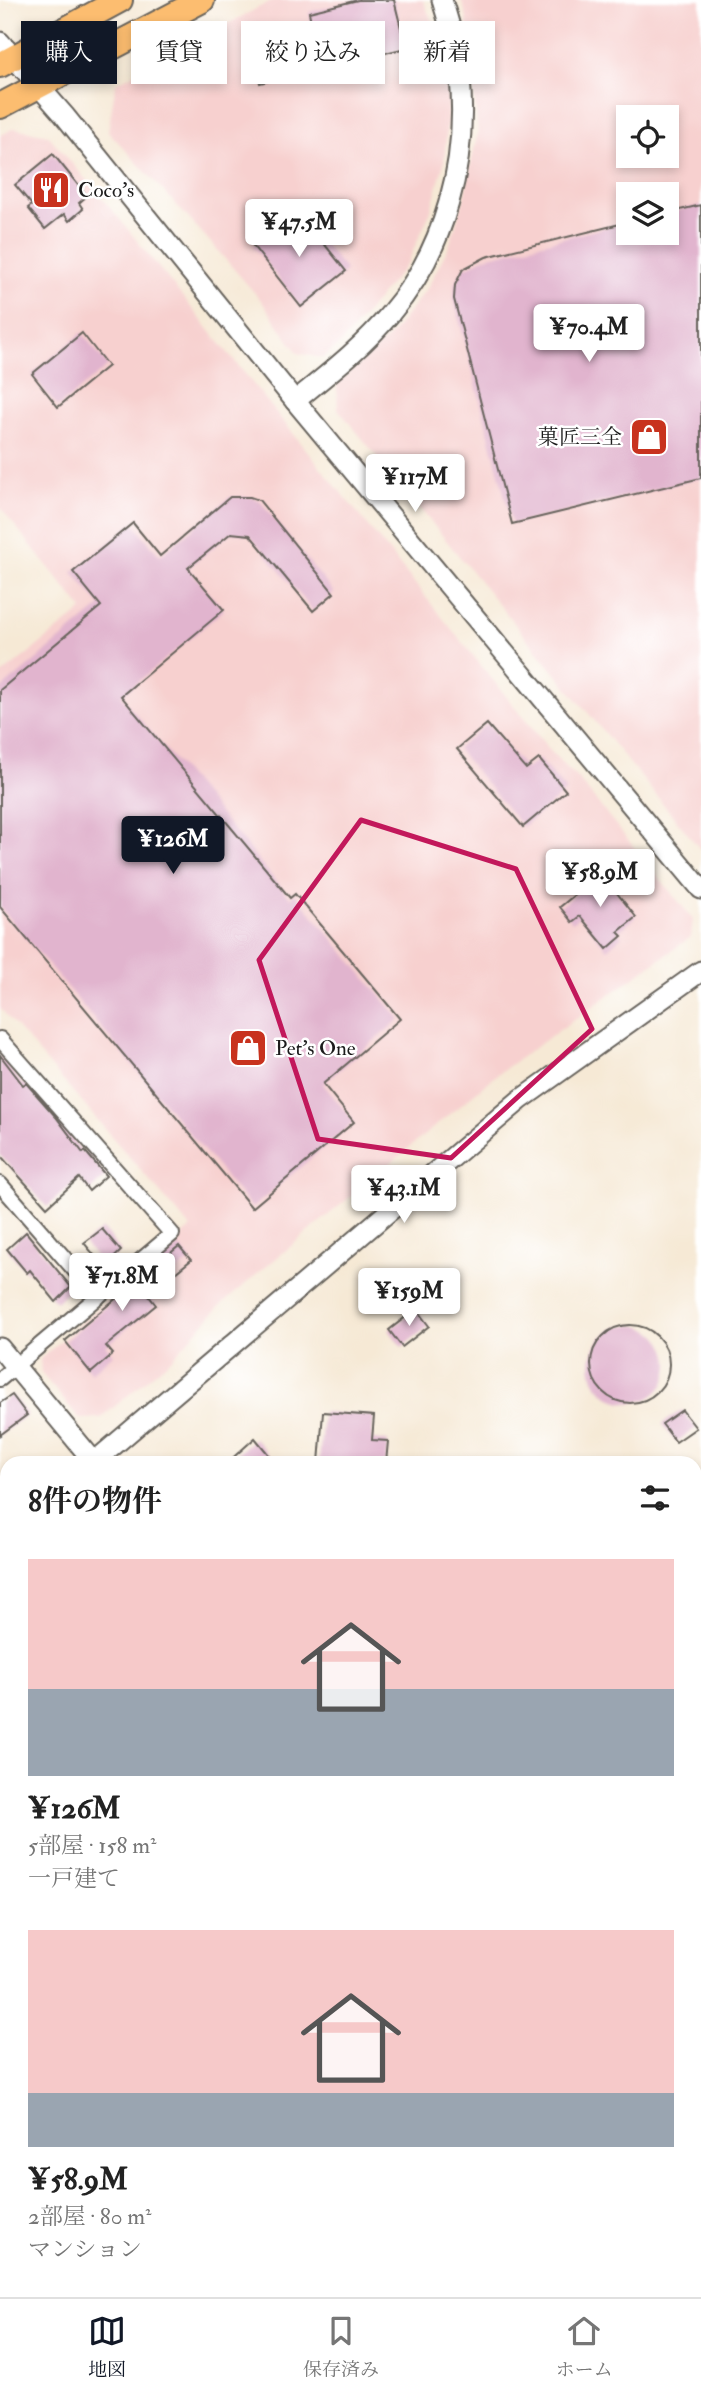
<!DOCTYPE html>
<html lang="ja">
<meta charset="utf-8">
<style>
:root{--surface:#fff;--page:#f2f2f2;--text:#222;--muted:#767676;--line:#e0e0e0;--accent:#111827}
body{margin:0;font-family:"IM FELL Double Pica","Noto Serif JP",serif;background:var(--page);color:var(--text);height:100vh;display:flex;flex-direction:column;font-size:26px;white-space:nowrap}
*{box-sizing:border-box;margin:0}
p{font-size:23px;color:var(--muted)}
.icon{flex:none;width:38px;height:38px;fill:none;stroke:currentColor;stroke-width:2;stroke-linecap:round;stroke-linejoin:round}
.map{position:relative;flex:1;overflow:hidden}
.panel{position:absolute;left:0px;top:1456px;width:702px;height:842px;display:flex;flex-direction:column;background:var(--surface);border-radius:21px 21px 0 0;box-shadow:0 4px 10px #0003}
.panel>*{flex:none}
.guide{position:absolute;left:21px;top:21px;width:660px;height:63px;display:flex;gap:14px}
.buttons{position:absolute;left:616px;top:105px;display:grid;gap:14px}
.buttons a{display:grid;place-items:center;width:63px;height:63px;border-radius:0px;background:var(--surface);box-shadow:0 4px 10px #0003;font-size:35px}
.price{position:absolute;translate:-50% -60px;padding:0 16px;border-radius:7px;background:#fff;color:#222;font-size:23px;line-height:46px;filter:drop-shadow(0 2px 4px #0008)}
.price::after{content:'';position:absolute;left:50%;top:42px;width:21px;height:16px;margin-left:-10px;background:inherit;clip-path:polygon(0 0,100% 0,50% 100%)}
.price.on{background:var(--accent);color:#fff}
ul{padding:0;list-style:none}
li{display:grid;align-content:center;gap:14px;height:371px;padding:0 28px}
li span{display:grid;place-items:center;height:217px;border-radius:0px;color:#555}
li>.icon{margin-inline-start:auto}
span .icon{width:126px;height:126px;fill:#fffc;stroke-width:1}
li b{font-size:30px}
h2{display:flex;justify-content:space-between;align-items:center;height:84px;padding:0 28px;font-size:30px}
.chip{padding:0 24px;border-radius:0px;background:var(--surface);box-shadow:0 4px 10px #0003;font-size:24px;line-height:63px}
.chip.on{background:var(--accent);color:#fff}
.tab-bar{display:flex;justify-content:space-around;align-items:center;height:98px;border-top:2px solid var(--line);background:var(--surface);font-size:19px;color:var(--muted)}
.tab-bar a{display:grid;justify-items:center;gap:4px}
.tab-bar .on{color:var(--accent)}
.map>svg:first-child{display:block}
.built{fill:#f7d0cf;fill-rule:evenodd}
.forest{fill:#80a75e;stroke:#4e623d;stroke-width:2}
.building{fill:#e1b4ce}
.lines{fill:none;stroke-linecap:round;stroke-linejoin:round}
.minor-casing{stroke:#68645d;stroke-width:18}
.tertiary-casing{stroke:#68645d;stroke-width:23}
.trunk-casing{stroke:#68645d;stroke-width:28}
.motorway-casing{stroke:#68645d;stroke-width:32}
.minor{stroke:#fff;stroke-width:14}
.tertiary{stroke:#fff;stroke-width:19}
.trunk{stroke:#fcbd6f;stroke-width:24}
.motorway{stroke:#fcbd6f;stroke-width:28}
.marked{fill:none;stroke:#c2185b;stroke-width:5;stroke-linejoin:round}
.labels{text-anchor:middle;stroke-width:5;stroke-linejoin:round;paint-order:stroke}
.poi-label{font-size:21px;fill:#1c1c1c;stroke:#fff;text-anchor:start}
</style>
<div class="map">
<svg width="701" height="2297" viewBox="0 0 701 2297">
<rect width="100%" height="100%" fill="#fff"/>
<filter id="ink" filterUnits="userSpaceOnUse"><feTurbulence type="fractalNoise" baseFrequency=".0143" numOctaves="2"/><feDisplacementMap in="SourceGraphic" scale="14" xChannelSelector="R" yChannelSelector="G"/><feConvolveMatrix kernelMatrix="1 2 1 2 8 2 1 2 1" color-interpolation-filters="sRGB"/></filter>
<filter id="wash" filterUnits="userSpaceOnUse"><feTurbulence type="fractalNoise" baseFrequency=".00686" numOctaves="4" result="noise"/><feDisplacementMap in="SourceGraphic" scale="28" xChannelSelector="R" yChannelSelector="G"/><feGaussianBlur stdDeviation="1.57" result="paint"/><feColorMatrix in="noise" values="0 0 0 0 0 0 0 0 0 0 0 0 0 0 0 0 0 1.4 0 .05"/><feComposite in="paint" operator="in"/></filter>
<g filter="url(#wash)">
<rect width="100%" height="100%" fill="#f6e9d5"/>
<g class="built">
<polygon points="273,0 423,0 445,52 449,96 444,163 430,213 407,264 342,342 323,358 298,353 260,299 204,235 108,131 116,83"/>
<path d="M 461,0 L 701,0 L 701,850 L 338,409 L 337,384 L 391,335 L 428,287 L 449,246 L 463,202 L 478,131 L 466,14 ZM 628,117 L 667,117 L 667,156 L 628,156 ZM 628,194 L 667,194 L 667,233 L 628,233 Z"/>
<polygon points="14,128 48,135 117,216 552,753 578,779 693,919 691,937 499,1073 243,1286 219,1307 170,1360 101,1418 80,1419 41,1373 40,1359 191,1228 0,1008 0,676 83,610 0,507 0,136"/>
</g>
<polygon class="forest" points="695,2177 701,2177 701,2297 0,2297 0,2209 7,2208 7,2291 695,2291"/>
<g id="blocks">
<g class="building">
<polygon points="358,0 394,0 406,48 260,83 250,41 272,36 271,32 311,22 309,12"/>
<polygon points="53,154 87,196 79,203 83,209 69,221 64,214 45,229 28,208 32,205 15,185"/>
<polygon points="701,205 701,478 512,524 454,299 455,285 463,269 486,257 628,222 628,233 667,233 667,213"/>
<polygon points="297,210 346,271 301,307 253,246"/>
<polygon points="82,333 108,366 58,407 32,374"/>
<polygon points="230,497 250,497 259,500 334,593 313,611 250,535 231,533 188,568 224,610 121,696 290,898 295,894 400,1019 323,1084 354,1122 252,1208 0,907 0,690 101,606 73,572 133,523 160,556"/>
<polygon points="487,724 526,769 539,759 566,791 523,827 457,749"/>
<polygon points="606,869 618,884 613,888 636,917 618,932 622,936 607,949 580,916 572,922 560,907"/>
<polygon points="0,1055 23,1085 26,1083 56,1117 83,1153 85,1151 106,1176 89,1191 79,1178 47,1207 0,1155"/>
<polygon points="102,1229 121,1251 104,1267 84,1243"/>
<polygon points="26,1232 71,1287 56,1302 30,1270 27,1273 7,1249"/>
<polygon points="179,1246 191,1260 148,1295 156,1305 106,1346 113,1354 91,1373 65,1341"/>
<polygon points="416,1309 429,1326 402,1347 389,1330"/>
<circle cx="630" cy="1364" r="39"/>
<polygon points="12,1395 27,1415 0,1435 0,1403"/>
<polygon points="682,1410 696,1428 676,1442 662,1424"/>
<polygon points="323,1412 374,1416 372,1440 388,1441 386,1463 319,1463"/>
<polygon points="255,1438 269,1455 260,1463 227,1463"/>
</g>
</g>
</g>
<g filter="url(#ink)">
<use href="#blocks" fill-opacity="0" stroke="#68645d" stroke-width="2"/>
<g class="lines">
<defs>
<g id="minor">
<polyline points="0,1039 172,1234 0,1379"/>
<polyline points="0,1184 98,1297"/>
<polyline points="250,2291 251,2297"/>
</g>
<g id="tertiary">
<polyline points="0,42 64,115 295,401 701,889"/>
<path d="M 295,401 C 328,374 363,347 390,314 C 445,250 468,162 460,78 C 458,52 450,26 442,0"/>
<polyline points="0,1348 95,1463"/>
<polyline points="93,1463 520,1100 701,971"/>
<polyline points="0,1528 7,1524"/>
<polyline points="695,1753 701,1754"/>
</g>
<g id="trunk">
<polyline points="0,65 120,0"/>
<polyline points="0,106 202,0"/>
</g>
<g id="motorway">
<polyline points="695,2122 701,2122"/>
<polyline points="0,2135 7,2135"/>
<polyline points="695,2155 701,2155"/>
<polyline points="0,2168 7,2167"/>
</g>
</defs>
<use href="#minor" class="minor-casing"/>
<use href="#tertiary" class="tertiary-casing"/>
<use href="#trunk" class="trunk-casing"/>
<use href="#motorway" class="motorway-casing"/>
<use href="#minor" class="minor"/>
<use href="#tertiary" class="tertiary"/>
<use href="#trunk" class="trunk"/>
<use href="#motorway" class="motorway"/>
</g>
</g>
<path class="marked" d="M 361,820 L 516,869 L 592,1029 L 451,1158 L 318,1139 L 259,960 Z"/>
<defs>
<symbol id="restaurant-square" viewBox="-11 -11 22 22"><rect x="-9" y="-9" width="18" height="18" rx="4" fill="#c8321e" stroke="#fff"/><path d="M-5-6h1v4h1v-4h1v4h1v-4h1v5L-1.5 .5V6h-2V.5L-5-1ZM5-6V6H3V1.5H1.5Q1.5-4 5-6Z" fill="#fff"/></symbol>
<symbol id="shop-square" viewBox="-11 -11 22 22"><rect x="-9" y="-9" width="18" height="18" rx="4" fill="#c8321e" stroke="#fff"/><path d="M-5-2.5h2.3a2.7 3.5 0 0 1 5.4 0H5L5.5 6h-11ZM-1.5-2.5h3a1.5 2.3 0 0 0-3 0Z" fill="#fff"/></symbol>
</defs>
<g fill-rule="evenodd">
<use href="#restaurant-square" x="29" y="168" width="44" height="44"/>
<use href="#shop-square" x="627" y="415" width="44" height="44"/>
<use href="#shop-square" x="226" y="1026" width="44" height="44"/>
</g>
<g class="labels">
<g class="poi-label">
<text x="78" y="197">Coco's</text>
<text x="622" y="444" text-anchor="end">菓匠三全</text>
<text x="275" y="1055">Pet's One</text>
</g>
</g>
</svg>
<div class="buttons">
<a><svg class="icon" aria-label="locate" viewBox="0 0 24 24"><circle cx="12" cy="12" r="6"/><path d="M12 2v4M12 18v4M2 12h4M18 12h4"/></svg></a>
<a><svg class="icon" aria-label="layers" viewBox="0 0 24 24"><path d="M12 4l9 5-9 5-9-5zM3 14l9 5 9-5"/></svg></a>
</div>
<b class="price" style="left:299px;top:259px">¥47.5M</b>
<b class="price" style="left:589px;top:364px">¥70.4M</b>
<b class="price" style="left:415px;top:514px">¥117M</b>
<b class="price on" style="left:173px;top:876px">¥126M</b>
<b class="price" style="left:600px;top:909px">¥58.9M</b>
<b class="price" style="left:404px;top:1225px">¥43.1M</b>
<b class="price" style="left:122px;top:1313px">¥71.8M</b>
<b class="price" style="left:409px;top:1328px">¥159M</b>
<div class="guide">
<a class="chip on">購入</a>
<a class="chip">賃貸</a>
<a class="chip">絞り込み</a>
<a class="chip">新着</a>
</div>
<section class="panel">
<h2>8件の物件<svg class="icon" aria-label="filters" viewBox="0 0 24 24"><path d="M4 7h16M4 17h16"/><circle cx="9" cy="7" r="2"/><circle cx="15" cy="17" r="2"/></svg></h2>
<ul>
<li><span style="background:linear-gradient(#f6c9c9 60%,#9aa5b1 0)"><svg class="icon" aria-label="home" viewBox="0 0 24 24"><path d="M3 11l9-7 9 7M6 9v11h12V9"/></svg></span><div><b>¥126M</b><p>5部屋 · 158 m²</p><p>一戸建て</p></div></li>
<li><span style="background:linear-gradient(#f6c9c9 75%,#9aa5b1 0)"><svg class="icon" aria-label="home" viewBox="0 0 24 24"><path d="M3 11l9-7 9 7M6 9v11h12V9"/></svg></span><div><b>¥58.9M</b><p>2部屋 · 80 m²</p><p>マンション</p></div></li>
</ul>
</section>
</div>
<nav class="tab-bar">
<a class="on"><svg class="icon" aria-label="map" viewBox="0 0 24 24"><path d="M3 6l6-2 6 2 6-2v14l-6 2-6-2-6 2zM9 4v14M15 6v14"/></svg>地図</a>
<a><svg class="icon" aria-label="saved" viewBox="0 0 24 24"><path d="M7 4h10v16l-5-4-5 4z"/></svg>保存済み</a>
<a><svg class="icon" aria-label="home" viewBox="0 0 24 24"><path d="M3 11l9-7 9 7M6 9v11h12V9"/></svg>ホーム</a>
</nav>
